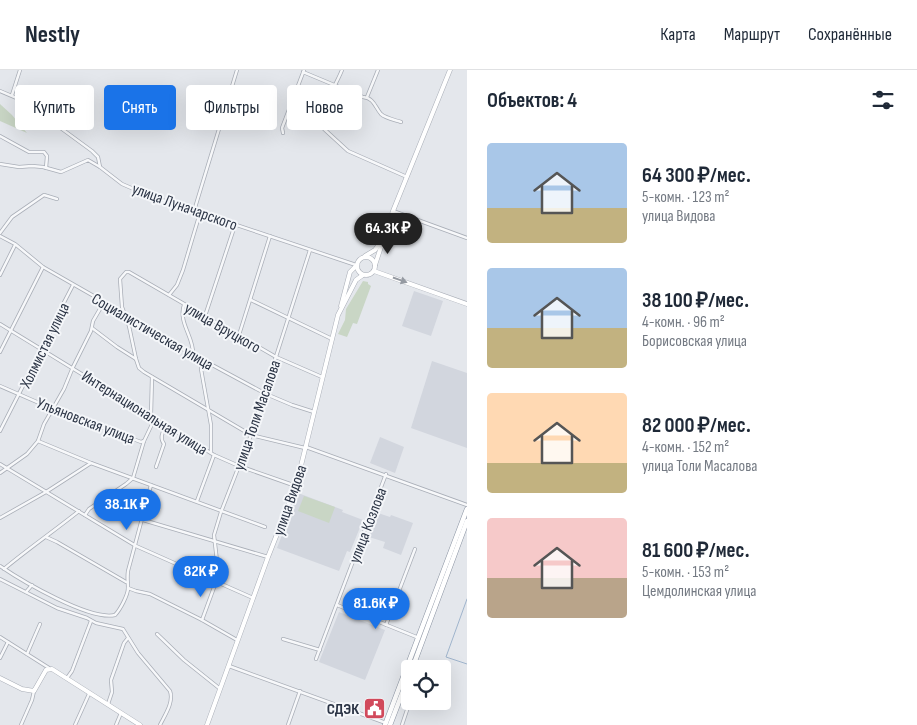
<!DOCTYPE html>
<html lang="ru">
<meta charset="utf-8">
<style>
:root{--surface:#fff;--page:#f2f2f3;--text:#1f2937;--muted:#747a83;--line:#e0e1e3;--accent:#1a73e8}
body{margin:0;font-family:"Sofia Sans Condensed",sans-serif;background:var(--page);color:var(--text);height:100vh;display:flex;flex-direction:column;font-size:19px;white-space:nowrap}
*{box-sizing:border-box;margin:0}
p{font-size:16px;color:var(--muted)}
.icon{flex:none;width:28px;height:28px;fill:none;stroke:currentColor;stroke-width:2;stroke-linecap:round;stroke-linejoin:round}
.map{position:relative;flex:1;overflow:hidden}
.sheet{display:flex;flex-direction:column;background:var(--surface);width:450px}
.sheet>*{flex:none}
.guide{position:absolute;left:15px;top:15px;width:376px;height:45px;display:flex;gap:10px}
.buttons{position:absolute;left:401px;top:590px;display:grid;gap:10px}
.buttons a{display:grid;place-items:center;width:50px;height:50px;border-radius:5px;background:var(--surface);box-shadow:0 5px 20px #0002;font-size:25px}
.price{position:absolute;translate:-50% -42px;padding:0 11px;border-radius:18px;background:var(--accent);color:#fff;font-size:16px;line-height:32px;filter:drop-shadow(0 1px 2px #0008)}
.price::after{content:'';position:absolute;left:50%;top:30px;width:15px;height:11px;margin-left:-8px;background:inherit;clip-path:polygon(0 0,100% 0,50% 100%)}
.price.selected{background:#222;color:#fff}
ul{padding:0;list-style:none}
li{display:flex;align-items:center;gap:15px;height:125px;padding:0 20px}
li span{display:grid;place-items:center;flex:none;width:140px;height:100px;border-radius:5px;color:#555}
li>.icon{margin-inline-start:auto}
span .icon{width:60px;height:60px;fill:#fffc;stroke-width:1}
li b{font-size:21px}
h2{display:flex;justify-content:space-between;align-items:center;height:60px;padding:0 20px;font-size:21px}
.tag{padding:0 18px;border-radius:5px;background:var(--surface);box-shadow:0 5px 20px #0002;font-size:18px;line-height:45px}
.tag.selected{background:var(--accent);color:#fff}
header{display:flex;align-items:center;gap:30px;box-sizing:border-box;height:70px;padding:0 25px;background:var(--surface);border-bottom:1px solid var(--line)}
header strong{font-size:24px}
nav{display:flex;gap:28px;margin-inline-start:auto;font-size:18px}
main{display:flex;flex:1;min-height:0}
.map>svg:first-child{display:block}
.built{fill:#d2d6de}
.green{fill:#c9d6c5}
.lines{fill:none;stroke-linecap:round;stroke-linejoin:round}
.stream{stroke:#9fb4cc;stroke-width:1}
.street-casing{stroke:#a9aeb7;stroke-width:4}
.secondary-casing{stroke:#a9aeb7;stroke-width:5}
.highway-casing{stroke:#8b94a3;stroke-width:5.5}
.street{stroke:#f7f8fa;stroke-width:2.5}
.secondary{stroke:#fff;stroke-width:4}
.highway{stroke:#fff;stroke-width:4.5}
.oneway{fill:#959aa2}
.labels{text-anchor:middle;stroke-width:4;stroke-linejoin:round;paint-order:stroke}
.street-label{font-size:16px;fill:#2b3445;stroke:#f4f6f9}
.poi-label{font-size:16px;font-weight:bold;fill:#2b3445;stroke:#f4f6f9;text-anchor:end}
</style>
<header>
<strong>Nestly</strong>
<nav><a>Карта</a><a>Маршрут</a><a>Сохранённые</a></nav>
</header>
<main>
<div class="map">
<svg width="467" height="655" viewBox="0 0 467 655">
<rect width="100%" height="100%" fill="#e4e7ec"/>
<g class="built">
<polygon points="414,221 443,231 431,266 402,256"/>
<polygon points="432,291 467,303 467,378 411,358"/>
<polygon points="380,367 404,377 395,403 370,393"/>
<polygon points="298,423 343,440 342,442 363,450 350,482 347,481 339,501 277,478"/>
<polygon points="378,443 390,447 391,445 413,453 401,485 383,478 385,472 369,467"/>
<polygon points="339,542 385,560 365,610 319,592"/>
</g>
<g class="green">
<polygon points="0,34 12,45 27,63 0,51"/>
<polygon points="363,211 368,212 368,214 371,216 357,254 353,253 347,267 338,264 345,250 346,239"/>
<polygon points="304,426 335,437 329,453 298,441"/>
</g>
<g class="lines">
<polyline class="stream" points="467,529 446,587 467,594"/>
<defs>
<g id="street">
<path d="M 342,0 C 334,20 320,36 324,59 L 348,81 L 407,107"/>
<path d="M 303,2 L 363,27 C 374,28 375,37 381,44 C 385,48 395,50 401,52"/>
<polyline points="0,21 40,38 62,59 92,81 98,87 100,97 122,114 150,126 356,195"/>
<polyline points="12,25 20,0"/>
<polyline points="367,27 378,0"/>
<polyline points="283,63 282,58 304,0"/>
<polyline points="0,66 29,82 44,82 47,86 46,98"/>
<polyline points="0,94 19,97 32,96 43,97 61,102 88,90 100,97"/>
<polyline points="194,141 237,0"/>
<polyline points="393,141 467,168"/>
<polyline points="0,163 12,147 44,125 57,129"/>
<polyline points="0,166 15,174 43,197 141,253 177,276 266,324 292,335 314,342"/>
<polyline points="0,205 15,175"/>
<polyline points="169,225 177,215 183,200 200,143"/>
<polyline points="251,230 332,269"/>
<path d="M 184,235 C 178,253 194,267 193,284"/>
<polyline points="205,246 235,155"/>
<polyline points="0,254 214,385 239,396 296,416"/>
<polyline points="92,258 117,277 136,289"/>
<polyline points="239,265 270,166"/>
<polyline points="0,282 43,197"/>
<polyline points="202,289 201,299 211,355 211,382"/>
<polyline points="0,316 53,339 141,372 144,371"/>
<polyline points="151,345 152,307"/>
<polyline points="0,361 56,251 58,244 73,215"/>
<polyline points="38,371 91,393 265,457"/>
<polyline points="306,377 467,435"/>
<polyline points="305,378 251,365 144,302 139,298 136,289 129,256 122,237 120,209 126,202 129,202 276,287 322,307"/>
<polyline points="0,394 136,476 253,528"/>
<path d="M 156,397 L 164,374 C 159,367 163,362 166,355"/>
<polyline points="0,403 27,384 38,371 44,354 64,319 73,297 91,261 93,251 104,232"/>
<polyline points="107,427 143,450 268,487"/>
<polyline points="197,431 214,385"/>
<polyline points="85,445 89,439 126,414 133,408 144,371 155,348"/>
<polyline points="0,448 46,422 91,393"/>
<polyline points="46,467 57,472 126,512"/>
<path d="M 0,496 C 22,511 90,551 115,545 C 120,540 128,525 128,518 C 128,512 127,508 128,501 L 151,415"/>
<path d="M 4,499 C 28,479 54,461 79,441"/>
<path d="M 0,509 L 57,538 L 87,548 L 96,553 L 123,559 L 138,583 L 170,621 C 174,632 165,645 160,655"/>
<polyline points="213,511 217,491 214,465 221,442 251,365 310,180"/>
<polyline points="128,518 136,521 150,524 202,550 237,570"/>
<polyline points="26,522 32,515"/>
<polyline points="337,535 419,568"/>
<polyline points="202,550 216,512"/>
<polyline points="386,555 415,479"/>
<polyline points="157,564 184,590 219,618"/>
<polyline points="0,567 49,598"/>
<polyline points="283,569 320,580"/>
<polyline points="27,584 40,554"/>
<polyline points="0,588 8,572"/>
<polyline points="316,589 386,404"/>
<polyline points="229,596 386,653"/>
<polyline points="67,608 72,601 91,551"/>
<polyline points="108,634 112,622 111,610 124,573 128,568"/>
<polyline points="21,655 32,630 34,621"/>
<polyline points="75,655 89,624"/>
<polyline points="116,655 121,643"/>
<polyline points="288,655 300,621"/>
<polyline points="402,655 410,631"/>
</g>
<g id="secondary">
<polyline points="365,186 375,180 380,173"/>
<circle cx="366" cy="196" r="9"/>
<polyline points="375,195 393,141 450,0"/>
<polyline points="374,201 467,234"/>
<polyline points="341,236 350,202 356,196"/>
<polyline points="0,608 22,619 34,621 46,600 52,599 140,655"/>
<polyline points="207,655 268,487 296,416 338,245 356,210 363,205"/>
</g>
<g id="highway">
<polyline points="412,599 467,451"/>
<polyline points="385,655 467,439"/>
<polyline points="390,655 410,603"/>
</g>
</defs>
<use href="#street" class="street-casing"/>
<use href="#secondary" class="secondary-casing"/>
<use href="#highway" class="highway-casing"/>
<use href="#street" class="street"/>
<use href="#secondary" class="secondary"/>
<use href="#highway" class="highway"/>
</g>
<defs><path id="oneway-solid" d="M-6-.8H1V-3.2L6.5 0L1 3.2V.8H-6Z" transform="scale(1.25)"/></defs>
<use class="oneway" href="#oneway-solid" transform="translate(400 210) rotate(19)"/>
<defs>
<symbol id="civic-square" viewBox="-11 -11 22 22"><rect x="-9" y="-9" width="18" height="18" rx="4" fill="#d1495b" stroke="#f4f6f9"/><path d="M-.6-6.5H3V-4.5H.6V-3L4-1V1h2V6H-6V1h2V-1L-.6-3ZM-1.2 2.5V6h2.4V2.5Z" fill="#fff"/></symbol>
</defs>
<g fill-rule="evenodd">
<use href="#civic-square" x="362" y="626" width="25" height="25"/>
</g>
<g class="labels">
<g class="street-label">
<text transform="translate(185 136) rotate(20)" y="6">улица Луначарского</text>
<text transform="translate(223 257) rotate(30)" y="6">улица Вруцкого</text>
<text transform="translate(153 261) rotate(30)" y="6">Социалистическая улица</text>
<text transform="translate(44 275) rotate(-64)" y="6">Холмистая улица</text>
<text transform="translate(145 342) rotate(32)" y="6">Интернациональная улица</text>
<text transform="translate(256 345) rotate(-71)" y="6">улица Толи Масалова</text>
<text transform="translate(86 350) rotate(21)" y="6">Ульяновская улица</text>
<text transform="translate(289 430) rotate(-71)" y="6">улица Видова</text>
<text transform="translate(367 455) rotate(-69)" y="6">улица Козлова</text>
</g>
<g class="poi-label">
<text x="359" y="644">СДЭК</text>
</g>
</g>
</svg>
<div class="buttons">
<a><svg class="icon" aria-label="locate" viewBox="0 0 24 24"><circle cx="12" cy="12" r="6"/><path d="M12 2v4M12 18v4M2 12h4M18 12h4"/></svg></a>
</div>
<b class="price selected" style="left:388px;top:185px">64.3K ₽</b>
<b class="price" style="left:127px;top:461px">38.1K ₽</b>
<b class="price" style="left:201px;top:528px">82K ₽</b>
<b class="price" style="left:376px;top:560px">81.6K ₽</b>
<div class="guide">
<a class="tag">Купить</a>
<a class="tag selected">Снять</a>
<a class="tag">Фильтры</a>
<a class="tag">Новое</a>
</div>
</div>
<section class="sheet">
<h2>Объектов: 4<svg class="icon" aria-label="filters" viewBox="0 0 24 24"><path d="M4 7h16M4 17h16"/><circle cx="9" cy="7" r="2"/><circle cx="15" cy="17" r="2"/></svg></h2>
<ul>
<li><span style="background:linear-gradient(#a9c7e8 65%,#c2b280 0)"><svg class="icon" aria-label="home" viewBox="0 0 24 24"><path d="M3 11l9-7 9 7M6 9v11h12V9"/></svg></span><div><b>64 300 ₽/мес.</b><p>5-комн. · 123 m²</p><p>улица Видова</p></div></li>
<li><span style="background:linear-gradient(#a9c7e8 60%,#c2b280 0)"><svg class="icon" aria-label="home" viewBox="0 0 24 24"><path d="M3 11l9-7 9 7M6 9v11h12V9"/></svg></span><div><b>38 100 ₽/мес.</b><p>4-комн. · 96 m²</p><p>Борисовская улица</p></div></li>
<li><span style="background:linear-gradient(#ffd9b3 70%,#c2b280 0)"><svg class="icon" aria-label="home" viewBox="0 0 24 24"><path d="M3 11l9-7 9 7M6 9v11h12V9"/></svg></span><div><b>82 000 ₽/мес.</b><p>4-комн. · 152 m²</p><p>улица Толи Масалова</p></div></li>
<li><span style="background:linear-gradient(#f6c9c9 60%,#b9a48a 0)"><svg class="icon" aria-label="home" viewBox="0 0 24 24"><path d="M3 11l9-7 9 7M6 9v11h12V9"/></svg></span><div><b>81 600 ₽/мес.</b><p>5-комн. · 153 m²</p><p>Цемдолинская улица</p></div></li>
</ul>
</section>
</main>
